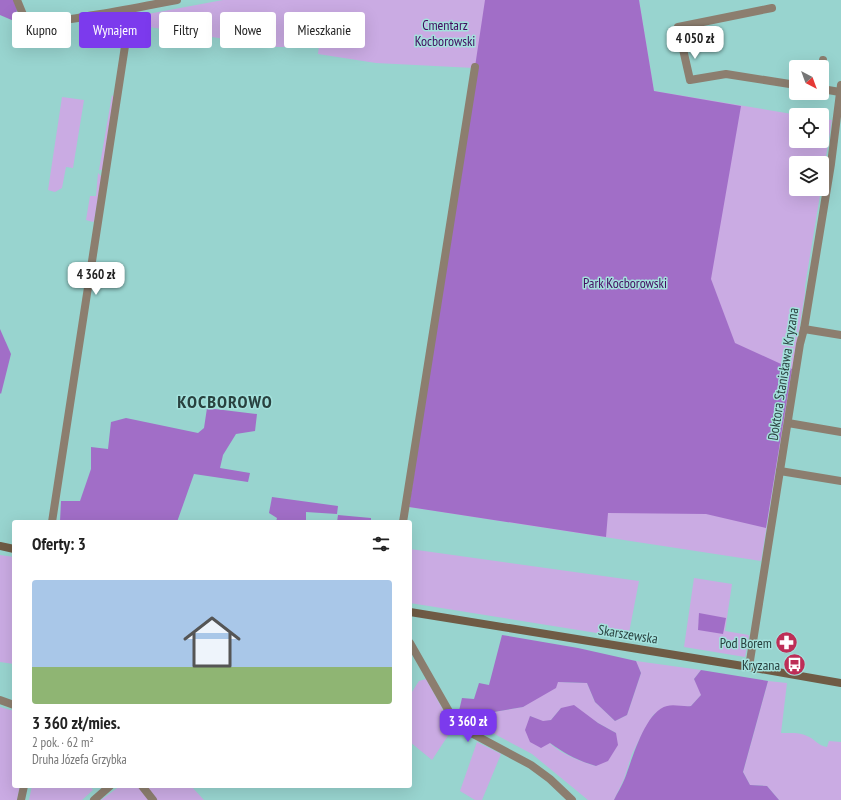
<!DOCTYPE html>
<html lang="pl">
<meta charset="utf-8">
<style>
:root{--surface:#fff;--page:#f6f6f6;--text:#222;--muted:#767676;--accent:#7c3aed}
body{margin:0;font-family:"PT Sans Narrow",sans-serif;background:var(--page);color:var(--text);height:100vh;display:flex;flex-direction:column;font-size:15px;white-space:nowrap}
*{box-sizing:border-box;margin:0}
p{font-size:13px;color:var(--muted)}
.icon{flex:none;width:22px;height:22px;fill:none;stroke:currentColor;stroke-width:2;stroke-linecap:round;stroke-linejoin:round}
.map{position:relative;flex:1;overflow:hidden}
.details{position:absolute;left:12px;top:520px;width:400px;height:268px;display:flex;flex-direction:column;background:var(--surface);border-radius:4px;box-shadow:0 4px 16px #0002}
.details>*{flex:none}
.banner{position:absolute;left:12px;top:12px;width:400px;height:36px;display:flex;gap:8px}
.needle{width:26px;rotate:139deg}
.controls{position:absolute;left:789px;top:60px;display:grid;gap:8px}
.controls a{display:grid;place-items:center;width:40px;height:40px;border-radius:4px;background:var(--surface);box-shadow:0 4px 16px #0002;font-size:20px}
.price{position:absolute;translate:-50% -34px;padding:0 9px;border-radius:8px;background:#fff;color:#222;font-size:13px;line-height:26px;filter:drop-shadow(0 1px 2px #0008)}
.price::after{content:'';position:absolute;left:50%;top:24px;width:12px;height:9px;margin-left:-6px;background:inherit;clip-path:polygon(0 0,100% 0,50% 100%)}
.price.selected{background:var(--accent);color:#fff}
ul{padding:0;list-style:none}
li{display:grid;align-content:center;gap:8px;height:212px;padding:0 20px}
li span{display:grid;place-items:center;height:124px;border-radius:4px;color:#555}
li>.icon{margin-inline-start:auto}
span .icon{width:72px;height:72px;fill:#fffc;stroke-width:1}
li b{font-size:17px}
h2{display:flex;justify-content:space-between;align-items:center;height:48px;padding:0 20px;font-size:17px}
.pill{padding:0 14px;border-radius:4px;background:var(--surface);box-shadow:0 4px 16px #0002;font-size:14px;line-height:36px}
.pill.selected{background:var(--accent);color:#fff}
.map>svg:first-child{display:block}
.green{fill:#caabe3;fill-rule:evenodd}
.forest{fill:#a16ec7}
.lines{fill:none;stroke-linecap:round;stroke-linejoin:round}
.minor{stroke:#8c7e6f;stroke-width:8}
.secondary{stroke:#6f5b45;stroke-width:8}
.labels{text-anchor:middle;stroke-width:3;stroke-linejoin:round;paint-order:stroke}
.park-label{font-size:14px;fill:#410b5f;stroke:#a4e1dc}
.street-label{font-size:14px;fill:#29413f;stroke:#a4e1dc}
.poi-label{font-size:14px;fill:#29413f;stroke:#a4e1dc;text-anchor:end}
.district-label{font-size:18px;font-weight:bold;letter-spacing:1px;fill:#29413f;stroke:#a4e1dc}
</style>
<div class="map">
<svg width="841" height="800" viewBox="0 0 841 800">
<rect width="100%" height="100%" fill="#98d4cf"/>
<g class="green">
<polygon points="223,0 639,0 654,91 798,115 796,115 796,141 822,141 822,119 832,120 822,181 822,163 796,163 796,189 821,189 805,286 805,293 761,561 409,507 474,68 376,63 318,54 319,46 297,43 286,47 274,47 137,25 137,16"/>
<polygon points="112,95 114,98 103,169 101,170 99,170"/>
<polygon points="62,97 84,100 73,168 66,167 62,188 55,192 48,190"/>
<polygon points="98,173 102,177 94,221 93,222 86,220 90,196 96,196"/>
<polygon points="410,549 639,581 628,638 410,603"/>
<polygon points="0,555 14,557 14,664 0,662"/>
<polygon points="694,578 732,584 725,631 749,635 745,657 684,647"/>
<path d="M 636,661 L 701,670 L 694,679 L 702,694 L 691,706 L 654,714 L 643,732 L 632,754 L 624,779 L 614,800 L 588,800 L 532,754 L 487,730 L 494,712 L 523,707 L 558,682 L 587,683 L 595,702 L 615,721 L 627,715 L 641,673 ZM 561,708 L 588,717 L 598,723 L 616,733 L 596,766 C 582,762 558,753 549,742 C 542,734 536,725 530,716 L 543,722 L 551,720 Z"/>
<polygon points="426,679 453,728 432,760 410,742 410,695 419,681"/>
<path d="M 768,681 L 787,683 L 781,733 C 789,733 800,732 807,736 C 815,739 818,746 827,747 L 829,741 L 841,742 L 841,800 L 779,800 L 767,786 L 750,785 L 743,772 Z"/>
<polygon points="0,707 14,711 14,786 20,786 17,800 0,800"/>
<polygon points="477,742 501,754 482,800 475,800 460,791"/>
<polygon points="32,786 90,786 93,790 82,800 29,800"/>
<polygon points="120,786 191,786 204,800 101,800"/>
</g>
<g class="forest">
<polygon points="0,0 15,0 17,10 14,21 0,15"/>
<polygon points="485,0 639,0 654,91 741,106 711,279 735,343 792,369 766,528 706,514 608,513 606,537 409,507"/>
<polygon points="0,329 11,354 1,394 0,393"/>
<polygon points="207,408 257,414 255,431 236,434 223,455 220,468 250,473 248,482 194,474 177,522 60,522 61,501 80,501 91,469 91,447 108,449 111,422 126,418 198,433 204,428"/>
<polygon points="272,497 338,506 337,514 306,512 306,522 276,522 277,518 269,513"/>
<polygon points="338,515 371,518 371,522 337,522"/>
<polygon points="699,613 726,618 723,634 698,630"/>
<polygon points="502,635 578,648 636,661 641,673 627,715 615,721 595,702 587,683 558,682 556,688 523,707 494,712 487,730 471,725 458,715 462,698 474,699 479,683 489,685"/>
<path d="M 701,670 L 768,681 L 743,772 L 750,785 L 767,786 L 779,800 L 614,800 C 617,793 622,786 625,778 C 632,760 645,711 667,706 C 674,704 684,707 691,706 L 701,695 L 694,679 Z"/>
<path d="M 574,705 L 598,723 L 616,733 L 618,745 L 608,761 L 596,766 C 578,761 564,753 550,743 L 541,748 L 530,742 L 525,730 L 530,716 L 543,721 L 551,720 L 561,708 Z"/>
</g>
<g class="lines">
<g class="minor">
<path d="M 17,0 L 24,17 C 47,25 71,19 94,15 C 122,11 149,5 177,0"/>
<polyline points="772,8 678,27 690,80 726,74 796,85"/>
<polyline points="822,67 823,60"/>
<polyline points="822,89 840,92"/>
<polyline points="804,329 841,335"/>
<polyline points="788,423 841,432"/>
<polyline points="780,471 841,481"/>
<polyline points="52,522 129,20 129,10"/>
<polyline points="403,522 475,67"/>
<polyline points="410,643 455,722 460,727 531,765 550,779 572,800"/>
<polyline points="749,667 800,344 804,329 831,164 841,85"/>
<polyline points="0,700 14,705"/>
<polyline points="142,786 153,800"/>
<polyline points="21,800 24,786"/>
<polyline points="94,800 110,786"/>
</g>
<g class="secondary">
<polyline points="0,546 14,549"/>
<polyline points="410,612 749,667 841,683"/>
</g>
</g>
<defs>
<symbol id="pharmacy-disc" viewBox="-11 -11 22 22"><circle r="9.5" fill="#bd2e57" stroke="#a4e1dc"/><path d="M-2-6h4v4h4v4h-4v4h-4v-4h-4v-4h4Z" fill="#fff"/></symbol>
<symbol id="bus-disc" viewBox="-11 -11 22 22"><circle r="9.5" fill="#bd2e57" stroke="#a4e1dc"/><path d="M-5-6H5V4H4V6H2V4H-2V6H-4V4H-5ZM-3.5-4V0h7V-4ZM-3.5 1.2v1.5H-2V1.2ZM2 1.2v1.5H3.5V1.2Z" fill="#fff"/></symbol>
</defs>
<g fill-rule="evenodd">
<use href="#pharmacy-disc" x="774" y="630" width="25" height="25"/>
<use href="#bus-disc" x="782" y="652" width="25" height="25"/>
</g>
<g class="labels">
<g class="park-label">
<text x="445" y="30">Cmentarz<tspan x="445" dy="16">Kocborowski</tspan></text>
<text x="625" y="288">Park Kocborowski</text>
</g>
<g class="street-label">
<text transform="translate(783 374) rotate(-81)" y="5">Doktora Stanisława Kryzana</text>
<text transform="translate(628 634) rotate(9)" y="5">Skarszewska</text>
</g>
<g class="poi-label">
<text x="772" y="648">Pod Borem</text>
<text x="780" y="670">Kryzana</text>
</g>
<g class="district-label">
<text x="225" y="408">KOCBOROWO</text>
</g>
</g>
</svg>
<div class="controls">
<a><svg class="needle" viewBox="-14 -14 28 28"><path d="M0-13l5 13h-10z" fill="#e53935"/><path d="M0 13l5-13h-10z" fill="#767676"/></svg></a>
<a><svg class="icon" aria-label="locate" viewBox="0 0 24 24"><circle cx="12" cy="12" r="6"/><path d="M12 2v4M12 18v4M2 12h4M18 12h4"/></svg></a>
<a><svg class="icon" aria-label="layers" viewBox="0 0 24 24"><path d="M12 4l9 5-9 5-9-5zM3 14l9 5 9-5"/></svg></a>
</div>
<b class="price" style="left:695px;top:60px">4 050 zł</b>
<b class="price" style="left:96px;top:296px">4 360 zł</b>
<b class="price selected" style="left:468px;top:743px">3 360 zł</b>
<div class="banner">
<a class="pill">Kupno</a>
<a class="pill selected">Wynajem</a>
<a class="pill">Filtry</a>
<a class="pill">Nowe</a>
<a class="pill">Mieszkanie</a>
</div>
<section class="details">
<h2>Oferty: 3<svg class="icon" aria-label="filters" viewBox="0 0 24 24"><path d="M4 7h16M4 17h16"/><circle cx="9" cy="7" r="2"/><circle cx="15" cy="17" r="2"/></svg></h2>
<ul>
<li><span style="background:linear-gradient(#a9c7e8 70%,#8fb573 0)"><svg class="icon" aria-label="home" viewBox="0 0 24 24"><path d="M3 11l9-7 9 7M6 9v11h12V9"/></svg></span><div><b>3 360 zł/mies.</b><p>2 pok. · 62 m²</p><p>Druha Józefa Grzybka</p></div></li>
</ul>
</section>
</div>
